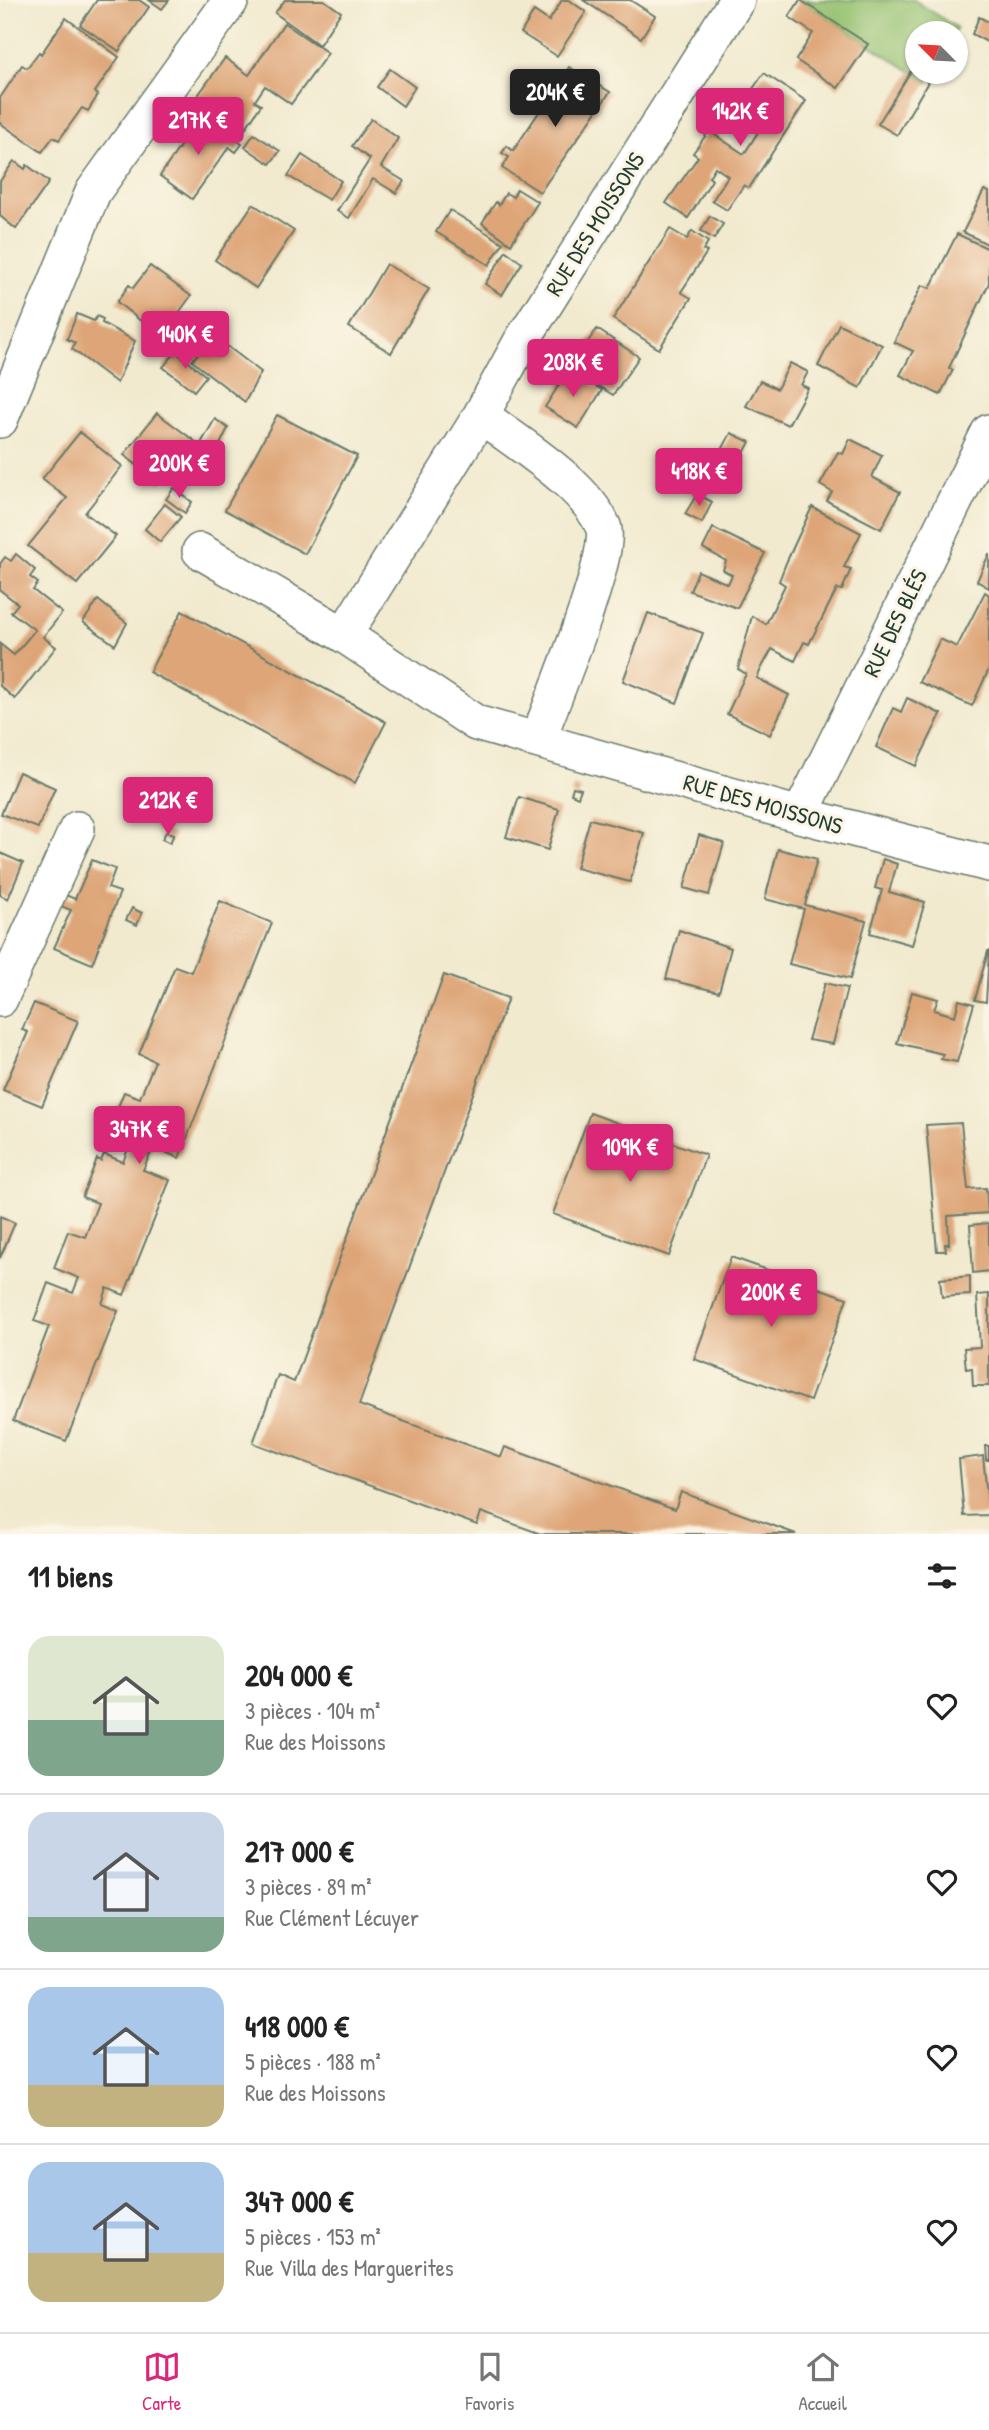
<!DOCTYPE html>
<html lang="fr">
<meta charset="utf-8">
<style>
:root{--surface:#fff;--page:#f6f6f6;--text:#222;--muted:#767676;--line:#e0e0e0;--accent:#db2777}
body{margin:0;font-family:"Patrick Hand",sans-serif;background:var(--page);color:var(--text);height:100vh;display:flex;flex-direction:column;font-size:26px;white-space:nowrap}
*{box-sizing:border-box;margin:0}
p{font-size:23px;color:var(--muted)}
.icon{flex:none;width:38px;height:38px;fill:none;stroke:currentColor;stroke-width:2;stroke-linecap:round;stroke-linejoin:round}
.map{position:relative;height:1534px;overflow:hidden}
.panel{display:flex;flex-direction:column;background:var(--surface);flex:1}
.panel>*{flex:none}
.needle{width:46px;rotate:294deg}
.controls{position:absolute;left:905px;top:21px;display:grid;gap:14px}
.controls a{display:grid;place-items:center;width:63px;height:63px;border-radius:50%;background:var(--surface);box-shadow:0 2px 5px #0004;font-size:35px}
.price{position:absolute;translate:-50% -60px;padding:0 16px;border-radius:7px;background:var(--accent);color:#fff;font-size:23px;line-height:46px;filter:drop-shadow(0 2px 4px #0008)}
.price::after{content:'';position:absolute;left:50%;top:42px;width:21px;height:16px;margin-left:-10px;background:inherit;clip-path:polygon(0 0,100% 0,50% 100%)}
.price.active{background:#222;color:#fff}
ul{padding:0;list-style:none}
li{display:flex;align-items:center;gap:21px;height:175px;padding:0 28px}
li+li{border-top:2px solid var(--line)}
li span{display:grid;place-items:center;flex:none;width:196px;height:140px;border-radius:21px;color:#555}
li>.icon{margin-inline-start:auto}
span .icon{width:84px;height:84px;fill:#fffc;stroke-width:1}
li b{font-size:30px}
h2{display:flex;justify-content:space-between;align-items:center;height:84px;padding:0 28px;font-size:30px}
.menu{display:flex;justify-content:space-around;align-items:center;height:98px;border-top:2px solid var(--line);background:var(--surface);font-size:19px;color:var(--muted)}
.menu a{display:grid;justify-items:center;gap:4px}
.menu .active{color:var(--accent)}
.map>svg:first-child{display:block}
.green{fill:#94c170;stroke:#5a7f52;stroke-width:2}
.building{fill:#dea678}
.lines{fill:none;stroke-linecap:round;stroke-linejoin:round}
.minor-casing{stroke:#687a6a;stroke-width:38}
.minor{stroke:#fff;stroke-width:35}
.labels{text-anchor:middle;stroke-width:6;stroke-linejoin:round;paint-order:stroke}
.street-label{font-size:23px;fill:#1f3d34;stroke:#fcf5e5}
</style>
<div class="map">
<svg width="989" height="1534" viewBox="0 0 989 1534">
<rect width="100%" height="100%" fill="#fcf5e5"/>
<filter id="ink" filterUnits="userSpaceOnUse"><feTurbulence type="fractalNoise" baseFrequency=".0143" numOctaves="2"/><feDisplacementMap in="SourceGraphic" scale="14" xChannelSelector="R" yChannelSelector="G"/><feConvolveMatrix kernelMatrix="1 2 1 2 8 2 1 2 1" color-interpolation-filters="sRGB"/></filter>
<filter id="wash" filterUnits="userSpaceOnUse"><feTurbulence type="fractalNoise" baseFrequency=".00686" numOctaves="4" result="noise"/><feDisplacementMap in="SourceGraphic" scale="28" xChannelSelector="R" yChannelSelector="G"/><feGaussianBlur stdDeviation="1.57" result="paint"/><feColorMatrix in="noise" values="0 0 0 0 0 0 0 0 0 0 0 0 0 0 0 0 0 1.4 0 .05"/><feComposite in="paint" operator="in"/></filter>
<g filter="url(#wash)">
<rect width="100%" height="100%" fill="#f1eacf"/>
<polygon class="green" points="799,0 914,0 957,28 954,33 917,33 917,72 933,72 928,82"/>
<g id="blocks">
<g class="building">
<polygon points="97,0 139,0 149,7 119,51 80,25"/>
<polygon points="149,0 169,0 162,9"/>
<polygon points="285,0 324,0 341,12 319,45 275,13"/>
<polygon points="562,0 569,0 586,12 557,56 521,33 534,11 549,21"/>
<polygon points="583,0 630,0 655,16 641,38"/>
<polygon points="800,0 868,44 838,88 796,60 813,33 789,17"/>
<polygon points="979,17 989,22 989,43 972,34"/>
<polygon points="66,18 119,57 95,92 98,95 88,111 82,108 59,140 53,137 42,152 0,123 0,98 22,65 27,68 39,52 41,54"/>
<polygon points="284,23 328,53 291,104 265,86 255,101 261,105 243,132 196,98 225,58 249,75"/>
<polygon points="569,67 610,92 540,192 502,168 509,157 502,153 507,146 513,151"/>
<polygon points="390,69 415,87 403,106 377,87"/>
<polygon points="911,71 928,82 897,135 878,124"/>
<polygon points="764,73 806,101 749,188 744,185 727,210 712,201 728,176 715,167 709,177 712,180 688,218 666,203 698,157 693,153 709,131 744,154 760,129 736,113"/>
<polygon points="201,115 242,144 236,152 229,147 192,199 160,176"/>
<polygon points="371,119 398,138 381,167 404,181 396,193 373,179 349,218 337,211 370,159 352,146"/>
<polygon points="254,134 280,151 270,164 245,147"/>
<polygon points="302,155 341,181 329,200 288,176"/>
<polygon points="14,161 25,169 27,165 49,182 16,229 0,216 0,181"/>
<polygon points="517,189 538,202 511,244 482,223 496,202 499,205 506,193 513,197"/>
<polygon points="984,190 989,192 989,245 963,232"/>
<polygon points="253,204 294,231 256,288 215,260"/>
<polygon points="450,210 503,243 489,265 436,232"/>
<polygon points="710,216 723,224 714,239 701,231"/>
<polygon points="670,229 687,239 692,231 708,242 703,250 707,252 681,292 691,298 659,349 613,319"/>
<polygon points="957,234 989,249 989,283 949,368 953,370 940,395 900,375 913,351 894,342 922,285 930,288"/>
<polygon points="506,251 522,263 502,295 485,284"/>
<polygon points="386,264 429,289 391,353 349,327"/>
<polygon points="150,266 191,296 161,337 117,302 129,285 133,288"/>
<polygon points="77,314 94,321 97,316 103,319 102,323 135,341 117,383 72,349 75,343 67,339"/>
<polygon points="839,324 882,345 860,388 818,366"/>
<polygon points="597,329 639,357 613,395 569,368"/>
<polygon points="213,335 261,372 245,402 192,361"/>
<polygon points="176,352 206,376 194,391 163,367"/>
<polygon points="790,363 808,372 801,385 808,388 788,425 746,406 760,381 777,389"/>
<polygon points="568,371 602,390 578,428 545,407"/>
<polygon points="157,413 200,445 215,419 228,428 202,482 176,462 161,484 124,455"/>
<polygon points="277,415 357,456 305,554 225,510"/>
<polygon points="80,432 122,466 85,513 116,536 77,584 28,546 67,498 42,479"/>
<polygon points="731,433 750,442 735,470 716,461"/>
<polygon points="850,439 882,455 872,477 900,492 881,529 827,501 832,492 820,485 838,452 843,454"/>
<polygon points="174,488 192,502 185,513 166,499"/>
<polygon points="697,494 712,502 702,523 685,514"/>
<polygon points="165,504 181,517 160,542 145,529"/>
<polygon points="812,507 861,533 844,567 851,569 842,590 837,589 809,644 804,642 795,661 772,649 762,667 757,678 789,695 770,735 727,714 746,674 738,669 752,616 766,624 785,585 779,581 786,563"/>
<polygon points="713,528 765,553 737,608 690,591 698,571 728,584 732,575 723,570 726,561 703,548"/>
<polygon points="16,554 35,570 30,577 38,583 33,590 62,613 43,637 56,647 15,699 0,686 0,644 14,655 35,630 11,612 18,604 0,590 0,564 5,557 11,561"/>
<polygon points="989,554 989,588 977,581"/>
<polygon points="985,592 989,595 989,669 972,706 919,682 940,639 957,647"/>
<polygon points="98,600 127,623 115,645 83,622"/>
<polygon points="182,611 386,722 355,783 149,672"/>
<polygon points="648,613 703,633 677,703 623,681"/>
<polygon points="907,698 941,714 916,766 876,747 893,708 901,712"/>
<polygon points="19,772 55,788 38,828 1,814"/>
<polygon points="573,787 581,789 578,797 571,794"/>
<polygon points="519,797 559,809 548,850 506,837"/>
<polygon points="590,819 644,833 630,882 576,868"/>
<polygon points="166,832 174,834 170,843 162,839"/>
<polygon points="699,835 724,843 709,895 684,888"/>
<polygon points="778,849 817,859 805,905 866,921 850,979 789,964 804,909 765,899"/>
<polygon points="0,853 23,863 8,899 0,895"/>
<polygon points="883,859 897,864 889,892 925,902 912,945 870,933 882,890 875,888"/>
<polygon points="92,860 115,869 108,888 120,892 92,964 54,948 71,910 56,904 61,893 75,899"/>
<polygon points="220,901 272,923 179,1158 153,1147 143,1170 170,1180 124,1295 107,1288 102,1304 118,1311 66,1441 13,1421 49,1326 34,1321 48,1283 73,1293 76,1285 79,1278 54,1268 68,1231 85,1237 98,1203 82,1197 97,1159 101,1161 104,1154 123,1162 132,1139 109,1129 124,1092 140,1098 155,1061 139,1054 175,966 191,972"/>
<polygon points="132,908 142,913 137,925 126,920"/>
<polygon points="679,930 731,948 719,992 666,979"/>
<polygon points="989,951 986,1002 975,1000 988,951"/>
<polygon points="444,975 508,998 359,1405 501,1457 505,1447 675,1509 681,1492 796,1534 541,1534 481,1512 477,1525 253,1443 278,1375 294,1382"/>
<polygon points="825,983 847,988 833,1044 808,1040"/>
<polygon points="912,992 938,999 934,1010 955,1016 959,1000 974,1004 957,1062 941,1059 943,1054 897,1043"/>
<polygon points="34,1003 78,1021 42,1106 3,1090 28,1032 22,1030"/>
<polygon points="590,1113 706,1155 669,1256 553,1214"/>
<polygon points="961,1123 968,1189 986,1188 988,1213 948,1216 949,1244 945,1244 946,1251 937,1251 926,1125"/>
<polygon points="0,1216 15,1223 0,1258"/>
<polygon points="989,1223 989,1271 973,1273 970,1225"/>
<polygon points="731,1257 847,1298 810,1401 694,1359"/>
<polygon points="970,1276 970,1295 942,1297 940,1279"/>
<polygon points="989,1294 989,1386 973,1386 972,1368 966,1369 964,1348 980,1347 977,1295"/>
<polygon points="985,1446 989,1446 989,1460 986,1460"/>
<polygon points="983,1456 989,1515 964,1516 959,1459"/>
</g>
</g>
</g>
<g filter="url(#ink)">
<use href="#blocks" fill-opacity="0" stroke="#687a6a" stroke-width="2"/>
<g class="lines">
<defs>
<g id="minor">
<polyline points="737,0 521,342 481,415 344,635 476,723 800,815 989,864"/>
<path d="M 481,415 C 519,445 583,482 603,526 C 615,550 551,705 538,739"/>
<polyline points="0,420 93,192 231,0"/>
<polyline points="200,551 344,635"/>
<polyline points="800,815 989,432"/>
<polyline points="0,999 77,829"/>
</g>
</defs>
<use href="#minor" class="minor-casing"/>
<use href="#minor" class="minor"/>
</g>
</g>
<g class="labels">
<g class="street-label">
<text transform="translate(595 224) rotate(-58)" y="8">RUE DES MOISSONS</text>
<text transform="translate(895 623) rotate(-64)" y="8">RUE DES BLÉS</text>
<text transform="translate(763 804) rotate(16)" y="8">RUE DES MOISSONS</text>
</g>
</g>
</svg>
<div class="controls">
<a><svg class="needle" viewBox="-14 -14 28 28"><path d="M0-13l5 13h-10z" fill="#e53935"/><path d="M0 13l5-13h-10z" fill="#767676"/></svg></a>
</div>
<b class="price active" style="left:555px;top:129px">204K €</b>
<b class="price" style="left:740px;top:148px">142K €</b>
<b class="price" style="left:198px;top:157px">217K €</b>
<b class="price" style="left:185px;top:371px">140K €</b>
<b class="price" style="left:573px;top:399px">208K €</b>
<b class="price" style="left:179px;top:500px">200K €</b>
<b class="price" style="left:699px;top:508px">418K €</b>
<b class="price" style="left:168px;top:837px">212K €</b>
<b class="price" style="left:139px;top:1166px">347K €</b>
<b class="price" style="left:630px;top:1184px">109K €</b>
<b class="price" style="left:771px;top:1329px">200K €</b>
</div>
<section class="panel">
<h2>11 biens<svg class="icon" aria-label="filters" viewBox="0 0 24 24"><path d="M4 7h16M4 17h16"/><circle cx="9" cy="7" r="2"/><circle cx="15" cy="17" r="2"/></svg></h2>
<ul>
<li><span style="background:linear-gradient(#dfe7d0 60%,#7fa58c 0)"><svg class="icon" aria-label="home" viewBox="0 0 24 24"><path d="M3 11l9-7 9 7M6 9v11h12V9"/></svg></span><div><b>204 000 €</b><p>3 pièces · 104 m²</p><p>Rue des Moissons</p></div><svg class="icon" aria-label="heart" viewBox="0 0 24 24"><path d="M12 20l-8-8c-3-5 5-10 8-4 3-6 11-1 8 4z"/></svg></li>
<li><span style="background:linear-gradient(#c9d6e8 75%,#7fa58c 0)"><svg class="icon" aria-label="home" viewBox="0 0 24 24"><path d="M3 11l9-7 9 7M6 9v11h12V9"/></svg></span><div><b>217 000 €</b><p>3 pièces · 89 m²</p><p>Rue Clément Lécuyer</p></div><svg class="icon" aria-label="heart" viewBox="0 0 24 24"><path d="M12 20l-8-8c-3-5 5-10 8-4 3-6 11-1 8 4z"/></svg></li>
<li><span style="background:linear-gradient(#a9c7e8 70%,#c2b280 0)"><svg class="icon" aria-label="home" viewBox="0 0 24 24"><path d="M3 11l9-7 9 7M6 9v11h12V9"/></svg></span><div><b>418 000 €</b><p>5 pièces · 188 m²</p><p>Rue des Moissons</p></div><svg class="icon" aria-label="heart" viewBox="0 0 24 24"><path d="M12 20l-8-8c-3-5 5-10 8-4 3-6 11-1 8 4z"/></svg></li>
<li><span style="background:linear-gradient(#a9c7e8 65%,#c2b280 0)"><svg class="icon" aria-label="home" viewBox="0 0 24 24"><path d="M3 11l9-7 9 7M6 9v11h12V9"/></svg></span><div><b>347 000 €</b><p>5 pièces · 153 m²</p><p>Rue Villa des Marguerites</p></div><svg class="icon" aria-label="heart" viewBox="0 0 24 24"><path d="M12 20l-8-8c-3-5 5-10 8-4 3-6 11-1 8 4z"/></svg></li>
</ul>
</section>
<nav class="menu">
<a class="active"><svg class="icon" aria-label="map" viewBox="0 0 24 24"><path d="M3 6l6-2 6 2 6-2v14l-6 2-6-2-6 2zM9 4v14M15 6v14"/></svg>Carte</a>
<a><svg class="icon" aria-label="saved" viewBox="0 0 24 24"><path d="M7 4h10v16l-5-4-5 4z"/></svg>Favoris</a>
<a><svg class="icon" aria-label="home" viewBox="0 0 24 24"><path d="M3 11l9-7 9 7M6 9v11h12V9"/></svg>Accueil</a>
</nav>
